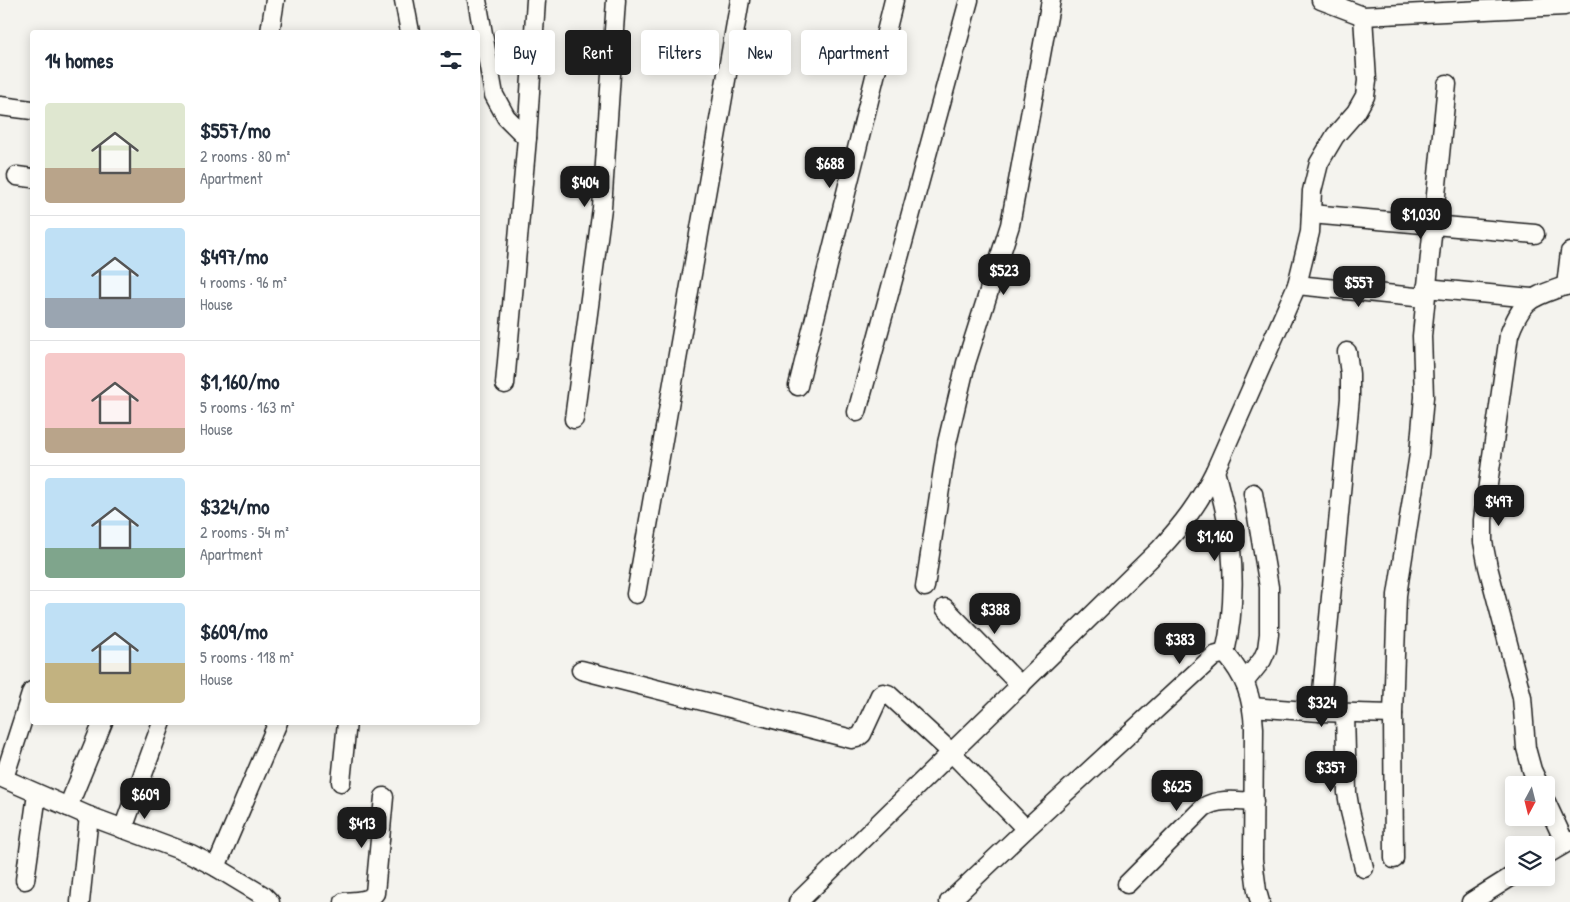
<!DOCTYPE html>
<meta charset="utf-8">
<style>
:root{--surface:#fff;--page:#f2f2f3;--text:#1f2937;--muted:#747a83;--line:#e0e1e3;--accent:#1c1c1c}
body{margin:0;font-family:"Patrick Hand",sans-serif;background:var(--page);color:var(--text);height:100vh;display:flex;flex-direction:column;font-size:19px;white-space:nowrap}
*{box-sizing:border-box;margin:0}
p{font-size:16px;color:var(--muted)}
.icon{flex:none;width:28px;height:28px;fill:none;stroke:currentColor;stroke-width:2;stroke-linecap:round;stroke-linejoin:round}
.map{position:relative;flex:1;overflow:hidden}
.sheet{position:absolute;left:30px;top:30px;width:450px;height:695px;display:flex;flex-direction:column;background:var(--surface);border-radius:5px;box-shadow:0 2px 12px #0003}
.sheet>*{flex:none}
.top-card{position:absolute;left:495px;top:30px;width:475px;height:45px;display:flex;gap:10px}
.needle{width:32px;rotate:187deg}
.fabs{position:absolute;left:1505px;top:776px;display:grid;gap:10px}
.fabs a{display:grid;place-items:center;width:50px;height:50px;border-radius:5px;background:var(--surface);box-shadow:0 2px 12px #0003;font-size:25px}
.price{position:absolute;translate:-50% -42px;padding:0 11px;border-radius:10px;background:var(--accent);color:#fff;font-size:16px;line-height:32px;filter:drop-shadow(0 1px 2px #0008)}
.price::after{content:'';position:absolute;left:50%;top:30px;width:15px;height:11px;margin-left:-8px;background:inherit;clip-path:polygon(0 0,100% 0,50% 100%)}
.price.current{background:#222;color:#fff}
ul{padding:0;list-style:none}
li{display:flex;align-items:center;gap:15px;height:125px;padding:0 15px}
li+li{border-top:1px solid var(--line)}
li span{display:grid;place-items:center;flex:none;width:140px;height:100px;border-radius:5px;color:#555}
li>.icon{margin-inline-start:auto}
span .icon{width:60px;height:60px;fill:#fffc;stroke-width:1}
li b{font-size:21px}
h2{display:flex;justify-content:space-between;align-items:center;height:60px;padding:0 15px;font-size:21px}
.pill{padding:0 18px;border-radius:5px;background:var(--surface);box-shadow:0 2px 12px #0003;font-size:18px;line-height:45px}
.pill.current{background:var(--accent);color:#fff}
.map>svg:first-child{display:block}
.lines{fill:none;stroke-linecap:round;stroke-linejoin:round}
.minor-casing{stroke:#1c1c1c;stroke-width:21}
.minor{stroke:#fdfcf7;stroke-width:18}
</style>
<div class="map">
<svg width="1570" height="902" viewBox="0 0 1570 902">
<rect width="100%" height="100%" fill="#f4f3ee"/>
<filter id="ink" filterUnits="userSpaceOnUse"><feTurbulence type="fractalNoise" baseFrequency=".02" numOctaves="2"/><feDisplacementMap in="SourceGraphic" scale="10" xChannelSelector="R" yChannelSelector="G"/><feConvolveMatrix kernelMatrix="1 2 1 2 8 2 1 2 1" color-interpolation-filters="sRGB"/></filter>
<g filter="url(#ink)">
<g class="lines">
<defs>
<g id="minor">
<polyline points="404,0 410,32"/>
<polyline points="477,0 494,95 506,117 527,138"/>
<polyline points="1321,0 1363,16 1565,6"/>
<polyline points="270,32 275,0"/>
<polyline points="0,106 32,110"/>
<polyline points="17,176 32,178"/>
<polyline points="1311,214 1535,234"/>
<polyline points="1297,285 1425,298"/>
<polyline points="1566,286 1570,252"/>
<polyline points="1426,288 1532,298"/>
<polyline points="505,384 527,138 536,0"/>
<polyline points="798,386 894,0"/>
<polyline points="857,412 969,0"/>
<polyline points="574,419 602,208 616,0"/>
<path d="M 1215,471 C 1219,486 1223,501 1226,516 C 1235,560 1235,609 1225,653"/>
<polyline points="925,587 947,443 966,363 1010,225 1051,0"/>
<polyline points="636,594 740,0"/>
<polyline points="945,608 1021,686"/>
<polyline points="581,670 852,739 857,738 862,734 880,695 883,693 888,694 951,752 1026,829"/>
<polyline points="1245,681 1262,660 1267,649 1269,634 1269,587 1253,493"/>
<polyline points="1252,707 1320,712 1393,714"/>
<polyline points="1320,712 1350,398 1350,374 1347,352"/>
<polyline points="1345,713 1347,793 1350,811 1364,868"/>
<polyline points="0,777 89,816 191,854 216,867 264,896 270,902"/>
<polyline points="4,778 32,691"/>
<polyline points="341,782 347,722"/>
<path d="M 1539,785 L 1532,770 L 1526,748 L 1522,697 L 1488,567 L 1483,542 L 1483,520 L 1509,335 C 1524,295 1533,298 1570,284"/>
<polyline points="1546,802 1565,843"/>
<polyline points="68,807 103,722"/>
<polyline points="123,829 162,722"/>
<polyline points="1546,855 1570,841"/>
<polyline points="1394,859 1393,714 1397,595 1419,454 1424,397 1422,336 1447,84"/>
<polyline points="216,867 278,722"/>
<polyline points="25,880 37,794"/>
<path d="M 1127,884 L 1204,807 C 1219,798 1237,801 1254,802"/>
<polyline points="80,902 89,816"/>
<path d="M 344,902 C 354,901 369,902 375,893 L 384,797"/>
<path d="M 798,902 L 1159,550 C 1183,524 1199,503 1215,471 L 1297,285 L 1310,232 L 1312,191 L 1319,163 L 1335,136 L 1356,112 L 1365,96 L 1367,81 L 1363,16"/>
<path d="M 949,902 L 1026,829 L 1214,656 L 1225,653 C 1246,678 1252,696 1254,728 L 1253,860 L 1257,891 L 1260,902"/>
<polyline points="1471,902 1514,875"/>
</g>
</defs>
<use href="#minor" class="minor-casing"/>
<use href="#minor" class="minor"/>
</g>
</g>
</svg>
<div class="fabs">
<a><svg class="needle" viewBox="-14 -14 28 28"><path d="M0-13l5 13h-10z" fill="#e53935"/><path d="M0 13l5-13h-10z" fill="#747a83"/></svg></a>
<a><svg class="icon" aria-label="layers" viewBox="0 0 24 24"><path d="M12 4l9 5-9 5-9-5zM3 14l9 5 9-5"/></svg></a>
</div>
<b class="price" style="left:830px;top:189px">$688</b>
<b class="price" style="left:585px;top:208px">$404</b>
<b class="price" style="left:1421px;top:240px">$1,030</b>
<b class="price" style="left:1004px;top:296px">$523</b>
<b class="price current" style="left:1359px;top:308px">$557</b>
<b class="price" style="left:1499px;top:527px">$497</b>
<b class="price" style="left:1215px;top:562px">$1,160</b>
<b class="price" style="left:995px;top:635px">$388</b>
<b class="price" style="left:1180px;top:665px">$383</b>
<b class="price" style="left:1322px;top:728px">$324</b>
<b class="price" style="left:1331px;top:793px">$357</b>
<b class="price" style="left:1177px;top:812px">$625</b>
<b class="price" style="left:145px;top:820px">$609</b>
<b class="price" style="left:362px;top:849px">$413</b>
<div class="top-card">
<a class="pill">Buy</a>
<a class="pill current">Rent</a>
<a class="pill">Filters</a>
<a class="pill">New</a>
<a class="pill">Apartment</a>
</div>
<section class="sheet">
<h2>14 homes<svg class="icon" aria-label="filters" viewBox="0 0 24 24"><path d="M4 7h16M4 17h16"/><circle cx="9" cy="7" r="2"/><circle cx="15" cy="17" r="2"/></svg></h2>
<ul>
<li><span style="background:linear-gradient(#dfe7d0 65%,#b9a48a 0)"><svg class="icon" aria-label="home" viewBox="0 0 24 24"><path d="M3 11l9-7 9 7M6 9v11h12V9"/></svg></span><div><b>$557/mo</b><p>2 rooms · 80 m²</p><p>Apartment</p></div></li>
<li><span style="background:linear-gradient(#bfe0f5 70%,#9aa5b1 0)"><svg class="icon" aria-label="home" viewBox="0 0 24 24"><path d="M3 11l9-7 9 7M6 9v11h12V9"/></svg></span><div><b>$497/mo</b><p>4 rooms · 96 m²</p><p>House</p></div></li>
<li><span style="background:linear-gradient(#f6c9c9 75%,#b9a48a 0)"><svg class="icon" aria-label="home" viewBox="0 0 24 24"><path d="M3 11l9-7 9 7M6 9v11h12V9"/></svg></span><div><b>$1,160/mo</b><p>5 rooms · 163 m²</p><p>House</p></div></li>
<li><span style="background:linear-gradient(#bfe0f5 70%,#7fa58c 0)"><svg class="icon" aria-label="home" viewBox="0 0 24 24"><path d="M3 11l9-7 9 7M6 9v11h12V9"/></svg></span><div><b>$324/mo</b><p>2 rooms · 54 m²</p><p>Apartment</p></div></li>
<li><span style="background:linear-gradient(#bfe0f5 60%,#c2b280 0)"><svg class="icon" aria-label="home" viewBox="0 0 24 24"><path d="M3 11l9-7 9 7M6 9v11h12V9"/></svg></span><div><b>$609/mo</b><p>5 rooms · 118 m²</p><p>House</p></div></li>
</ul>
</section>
</div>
